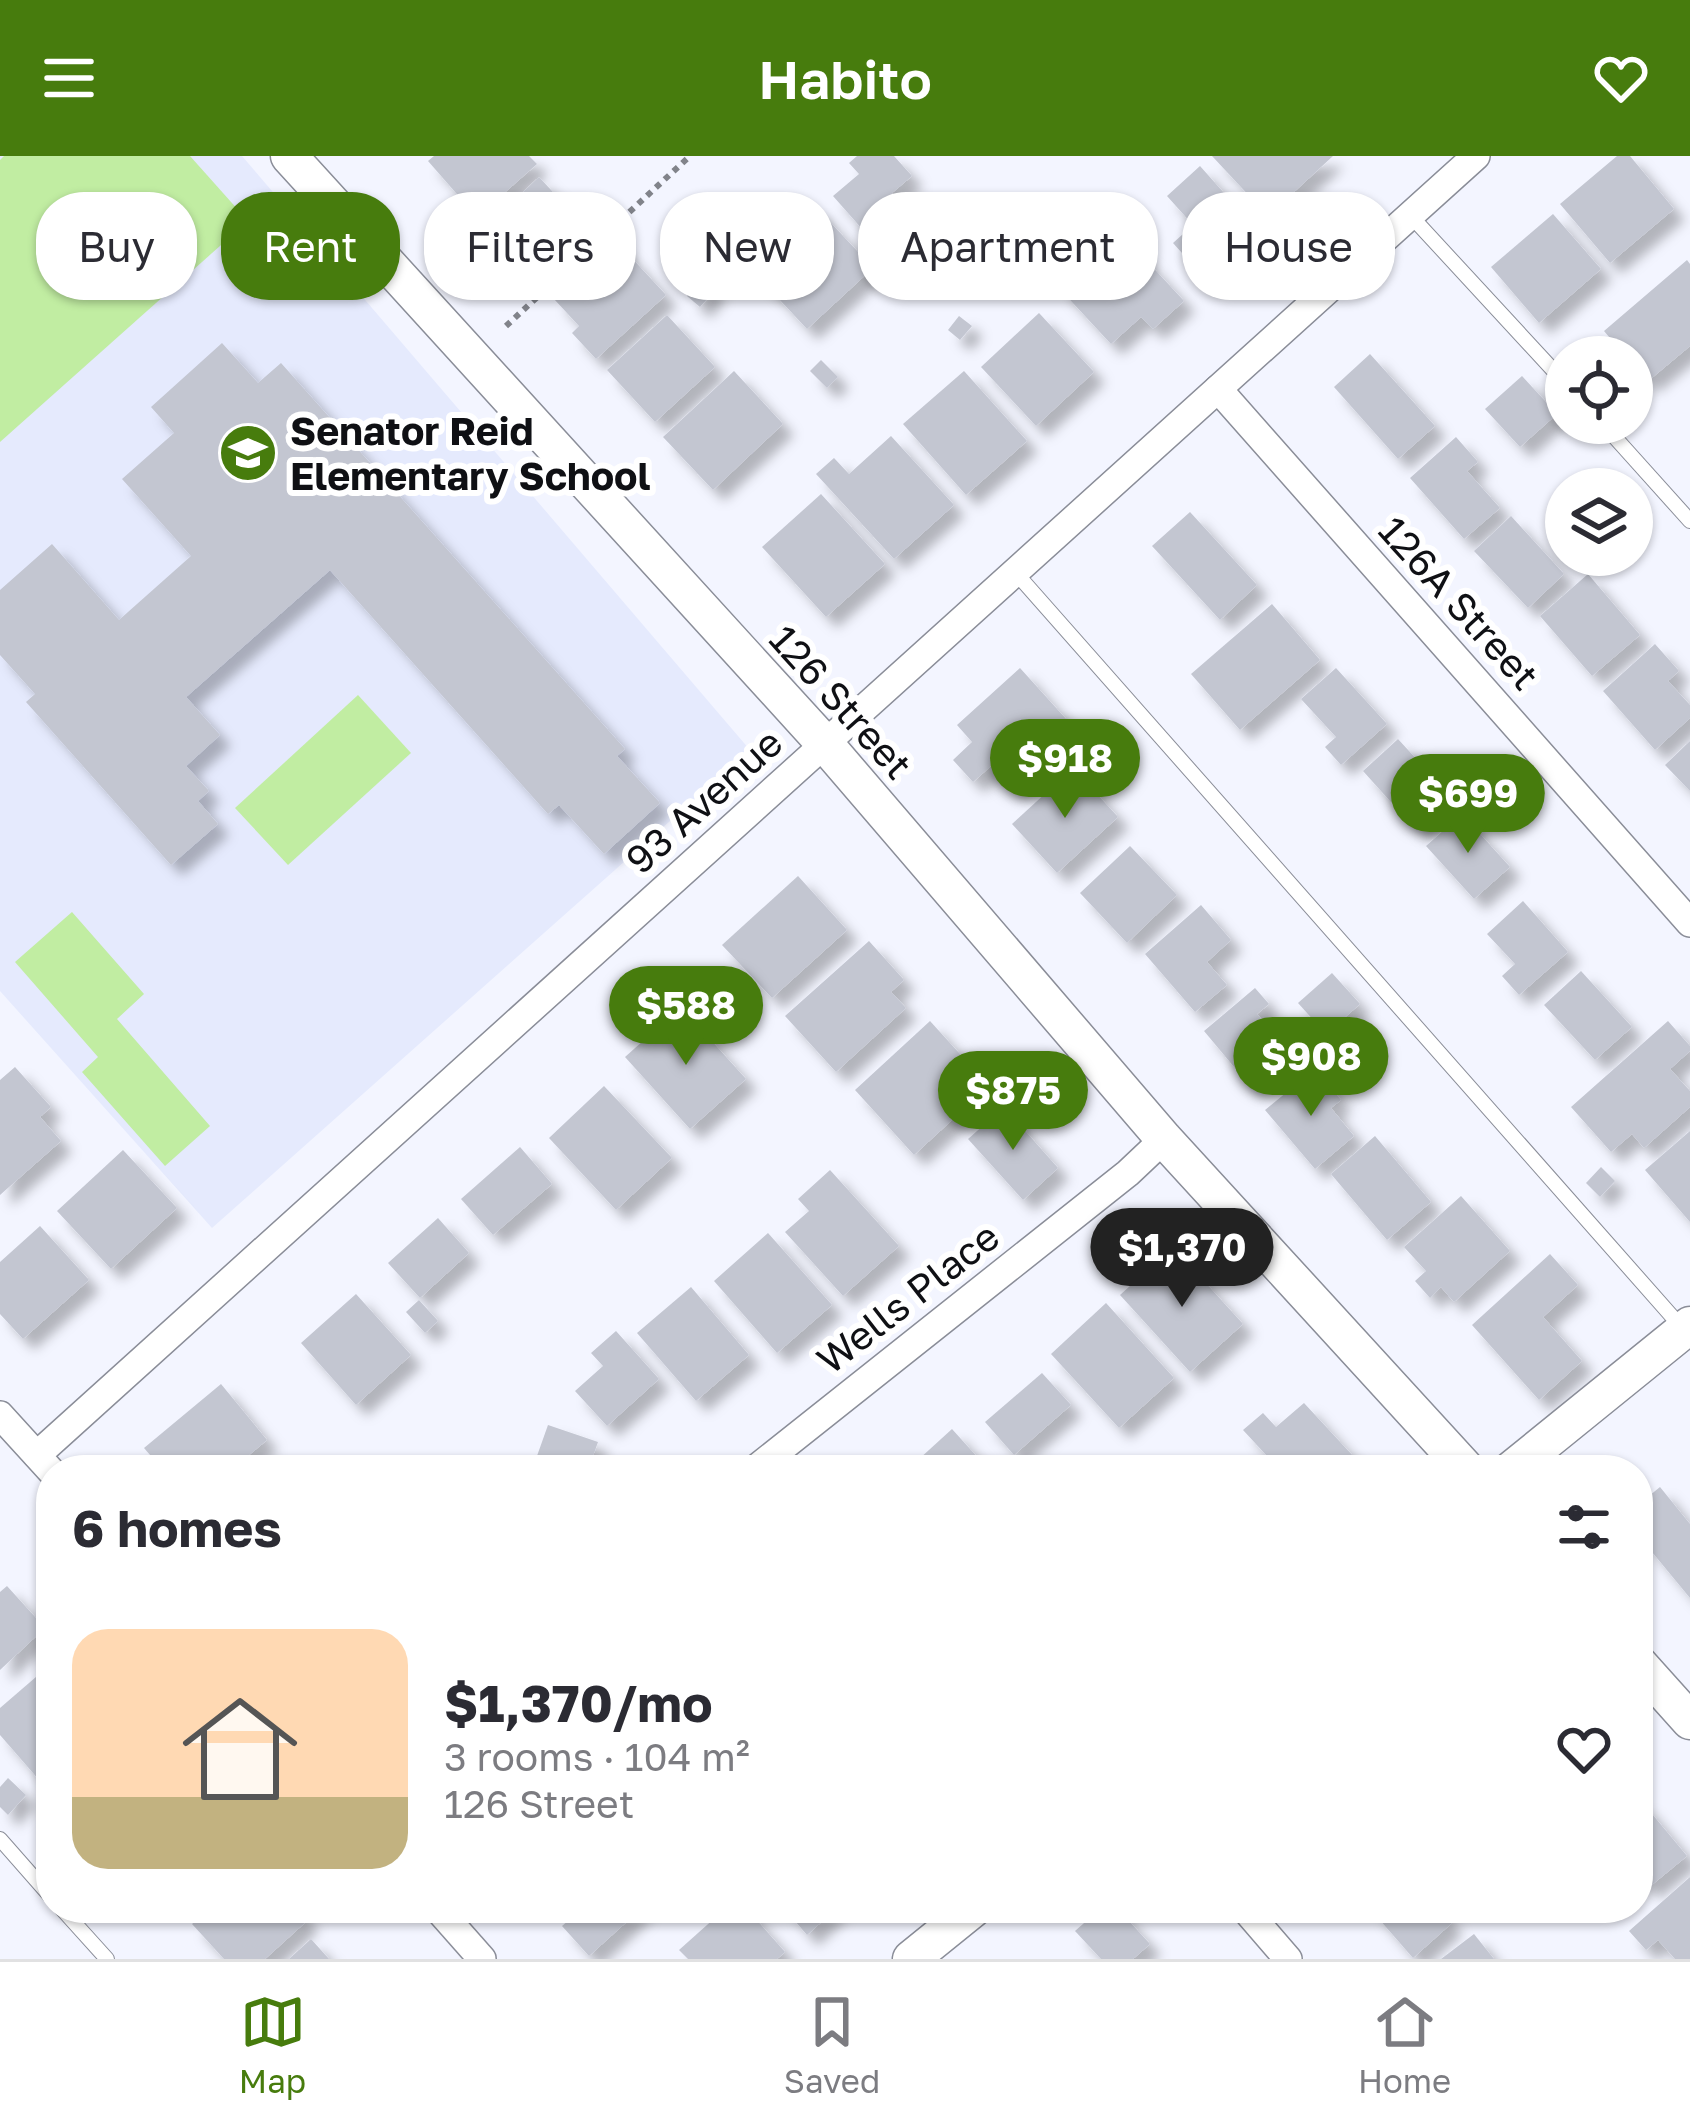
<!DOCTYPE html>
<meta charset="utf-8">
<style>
:root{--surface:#fff;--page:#f7f7f7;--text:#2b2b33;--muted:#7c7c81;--line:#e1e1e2;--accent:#477c0d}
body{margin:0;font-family:"Golos Text",sans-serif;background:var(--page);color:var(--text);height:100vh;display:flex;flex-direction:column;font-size:45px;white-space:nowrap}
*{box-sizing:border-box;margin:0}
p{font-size:39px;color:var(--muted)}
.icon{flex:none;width:66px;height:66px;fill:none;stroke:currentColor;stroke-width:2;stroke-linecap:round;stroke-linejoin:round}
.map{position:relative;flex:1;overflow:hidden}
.details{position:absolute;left:36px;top:1299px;width:1617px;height:468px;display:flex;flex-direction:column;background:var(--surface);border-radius:48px;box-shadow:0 3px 9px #0004}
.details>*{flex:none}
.top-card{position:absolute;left:36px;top:36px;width:1620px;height:108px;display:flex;gap:24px}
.buttons{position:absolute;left:1545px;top:180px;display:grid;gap:24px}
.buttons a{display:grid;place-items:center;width:108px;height:108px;border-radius:50%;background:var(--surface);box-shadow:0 3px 9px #0004;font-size:60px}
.price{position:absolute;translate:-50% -102px;padding:0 27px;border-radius:42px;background:var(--accent);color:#fff;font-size:39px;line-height:78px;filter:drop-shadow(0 3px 6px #0008)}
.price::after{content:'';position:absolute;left:50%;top:72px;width:36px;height:27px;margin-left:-18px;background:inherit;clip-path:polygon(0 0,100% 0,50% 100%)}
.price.current{background:#222;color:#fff}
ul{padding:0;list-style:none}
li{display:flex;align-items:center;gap:36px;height:300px;padding:0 36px}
li span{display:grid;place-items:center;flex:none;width:336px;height:240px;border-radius:36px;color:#555}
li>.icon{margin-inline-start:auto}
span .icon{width:144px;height:144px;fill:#fffc;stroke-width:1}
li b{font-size:51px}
h2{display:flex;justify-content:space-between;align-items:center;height:144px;padding:0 36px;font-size:51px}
.tag{padding:0 42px;border-radius:48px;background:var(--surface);box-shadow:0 3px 9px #0004;font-size:42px;line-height:108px}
.tag.current{background:var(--accent);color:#fff}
header{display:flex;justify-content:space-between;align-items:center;height:156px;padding:0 36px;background:var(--accent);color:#fff;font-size:54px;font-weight:600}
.tabs{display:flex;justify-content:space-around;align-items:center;height:168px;border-top:3px solid var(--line);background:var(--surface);font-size:33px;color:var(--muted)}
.tabs a{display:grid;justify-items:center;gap:6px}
.tabs .current{color:var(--accent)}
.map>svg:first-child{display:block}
.built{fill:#e5eafd}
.green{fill:#c1eda2}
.building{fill:#c3c6d1;filter:url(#shadow)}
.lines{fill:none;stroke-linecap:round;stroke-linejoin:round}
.service-casing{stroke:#8a8d98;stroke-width:16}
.minor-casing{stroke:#8a8d98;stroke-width:30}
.tertiary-casing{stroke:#8a8d98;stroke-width:39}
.path{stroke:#81838a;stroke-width:6;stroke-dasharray:6 6;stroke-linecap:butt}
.service{stroke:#fff;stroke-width:14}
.minor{stroke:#fff;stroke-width:27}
.tertiary{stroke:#fff;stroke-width:36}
.labels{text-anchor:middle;stroke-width:12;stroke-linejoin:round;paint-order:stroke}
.poi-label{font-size:39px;font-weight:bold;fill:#0f1014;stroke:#fff;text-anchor:start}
.street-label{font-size:39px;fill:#0f1014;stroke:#fff}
</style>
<header><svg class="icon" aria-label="menu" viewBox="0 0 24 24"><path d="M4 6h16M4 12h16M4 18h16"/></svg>Habito<svg class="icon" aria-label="heart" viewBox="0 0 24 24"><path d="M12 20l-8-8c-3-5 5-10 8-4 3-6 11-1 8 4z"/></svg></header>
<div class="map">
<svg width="1690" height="1803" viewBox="0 0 1690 1803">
<defs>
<filter id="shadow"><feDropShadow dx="11" dy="11" stdDeviation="6" flood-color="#0004"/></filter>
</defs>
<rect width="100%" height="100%" fill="#f3f5ff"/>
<polygon class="built" points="0,0 242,0 750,594 212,1072 0,835"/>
<g class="green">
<polygon points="4,0 190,0 248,65 0,286 0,4"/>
<polygon points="358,539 411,597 288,709 235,652"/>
<polygon points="72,756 144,838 117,863 210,970 165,1010 82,916 98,901 15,806"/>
</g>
<g class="building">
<polygon points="434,0 529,0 537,8 477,61 428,5"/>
<polygon points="857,0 894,0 912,20 892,37 920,70 886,100 833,40 859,18 849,7"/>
<polygon points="1212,0 1333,0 1268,60"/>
<polygon points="1617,0 1630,0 1674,53 1610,107 1560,48"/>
<polygon points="1200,10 1248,64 1223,87 1234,100 1207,125 1173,87 1193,69 1167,40"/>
<polygon points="539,21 589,75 538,123 488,69"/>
<polygon points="816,51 873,112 807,173 737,98 766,72 791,99 804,86 792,73"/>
<polygon points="1553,58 1601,113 1539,167 1491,111"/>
<polygon points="1120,76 1184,145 1153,173 1141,161 1111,188 1059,132"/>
<polygon points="616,85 666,139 596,203 572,177 579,170 554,143"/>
<polygon points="1687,104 1690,108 1690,190 1647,226 1632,208 1632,201 1626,201 1604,175"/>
<polygon points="702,123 715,134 700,151 687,140"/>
<polygon points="1039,157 1094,216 1036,270 981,211"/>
<polygon points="667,159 715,211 655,266 607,214"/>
<polygon points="959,160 972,170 960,184 948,174"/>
<polygon points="222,187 258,227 281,207 625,593 617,600 660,647 604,698 559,649 548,658 330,414 186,541 220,579 186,610 209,635 198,645 218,668 171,709 26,546 35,538 0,499 0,434 52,388 119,464 191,400 122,323 174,277 151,251"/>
<polygon points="1370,198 1435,270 1398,303 1334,231"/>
<polygon points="821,204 838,221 827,232 810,215"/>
<polygon points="734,215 783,268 713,334 663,281"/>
<polygon points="964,215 1027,285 966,339 903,268"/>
<polygon points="1522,220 1557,258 1520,291 1485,253"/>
<polygon points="891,280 954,349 894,403 816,318 834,302 849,318"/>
<polygon points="1456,281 1478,306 1467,315 1500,352 1464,383 1410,322"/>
<polygon points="821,338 885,408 826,461 762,391"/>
<polygon points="1190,356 1257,429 1220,464 1152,390"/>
<polygon points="1511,360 1564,418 1528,452 1474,395"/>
<polygon points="1588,418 1640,479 1592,520 1540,460"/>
<polygon points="1272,448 1320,504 1240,574 1191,518"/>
<polygon points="1655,488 1679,515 1668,525 1690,549 1690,562 1655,594 1603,535"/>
<polygon points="1020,512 1076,574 1012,633 991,610 973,626 953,604 972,586 957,569"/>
<polygon points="1336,512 1387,568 1341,609 1325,591 1336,581 1301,543"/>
<polygon points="1398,583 1453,643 1417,675 1363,615"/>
<polygon points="1690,585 1690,635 1665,609"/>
<polygon points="1073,612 1118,661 1057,717 1012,668"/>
<polygon points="1462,658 1510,711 1474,743 1426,690"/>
<polygon points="1130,690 1177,739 1127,787 1080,737"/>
<polygon points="798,720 847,774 772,842 722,789"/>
<polygon points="1523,745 1568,796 1519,839 1502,820 1515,808 1487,778"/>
<polygon points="1201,749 1231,784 1207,806 1227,829 1195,856 1145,798"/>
<polygon points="869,785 904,824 891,836 906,852 836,916 785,860"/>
<polygon points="1581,815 1632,871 1595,904 1544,849"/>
<polygon points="1332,817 1360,848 1326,878 1298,847"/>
<polygon points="1255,832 1269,848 1257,858 1290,896 1250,930 1204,875"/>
<polygon points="681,851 746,923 690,973 625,901"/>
<polygon points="930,865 989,930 914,999 855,934"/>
<polygon points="1668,865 1690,890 1690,895 1670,913 1690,935 1690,951 1644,992 1632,978 1611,996 1571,951"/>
<polygon points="15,911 51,951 40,961 61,985 0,1039 0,924"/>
<polygon points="1315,913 1341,944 1331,952 1354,980 1315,1013 1265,954"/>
<polygon points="604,930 672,1002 616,1054 549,982"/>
<polygon points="1004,951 1058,1012 1023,1044 968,983"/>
<polygon points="1690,975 1690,1066 1645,1014"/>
<polygon points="1375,980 1431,1046 1387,1084 1331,1018"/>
<polygon points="520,991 552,1028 493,1079 461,1043"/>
<polygon points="123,994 177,1052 111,1113 57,1055"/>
<polygon points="1601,1011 1615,1025 1600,1041 1586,1027"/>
<polygon points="830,1014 899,1090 843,1140 785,1076 809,1055 798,1043"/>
<polygon points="1461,1040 1510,1095 1454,1146 1441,1131 1430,1142 1415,1125 1426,1115 1404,1091"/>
<polygon points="438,1062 469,1097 420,1142 388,1107"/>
<polygon points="40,1070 89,1124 23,1183 0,1158 0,1106"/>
<polygon points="768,1077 832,1149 777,1197 714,1125"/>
<polygon points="1173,1091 1243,1168 1190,1216 1120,1139"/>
<polygon points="1550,1098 1578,1129 1543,1161 1582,1205 1539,1244 1472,1169"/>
<polygon points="691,1131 749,1199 696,1245 637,1177"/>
<polygon points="356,1138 411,1199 356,1249 301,1187"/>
<polygon points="419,1144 438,1165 425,1177 406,1156"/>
<polygon points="1106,1147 1174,1222 1119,1272 1051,1198"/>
<polygon points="616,1175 659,1223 607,1270 575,1235 603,1210 591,1197"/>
<polygon points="1042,1217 1071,1249 1014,1299 985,1266"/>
<polygon points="221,1228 267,1284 231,1314 163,1314 144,1292"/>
<polygon points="1304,1247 1366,1314 1280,1314 1243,1274 1263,1257 1276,1271"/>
<polygon points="548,1269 598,1286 588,1314 532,1314"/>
<polygon points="952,1273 989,1314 907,1314"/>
<polygon points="1660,1331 1690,1368 1690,1442 1638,1379 1638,1349"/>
<polygon points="7,1430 45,1472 0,1514 0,1436"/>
<polygon points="51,1508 51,1615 40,1625 0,1579 0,1552"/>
<polygon points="8,1622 26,1639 8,1659 0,1651 0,1631"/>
<polygon points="1642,1646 1687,1700 1648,1732 1638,1721 1638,1649"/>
<polygon points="1690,1721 1690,1803 1675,1803 1658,1784 1646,1794 1629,1775"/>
<polygon points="211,1752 297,1752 308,1764 265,1803 224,1803 192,1768"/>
<polygon points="583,1752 642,1752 589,1800 562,1770"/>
<polygon points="726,1752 746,1752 785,1796 777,1803 688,1803 679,1794"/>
<polygon points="784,1752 837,1752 807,1779"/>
<polygon points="1101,1752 1117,1752 1150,1788 1133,1803 1101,1803 1075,1775"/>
<polygon points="1376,1752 1439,1752 1452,1767 1413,1802 1372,1755"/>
<polygon points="1474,1778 1494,1803 1441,1803"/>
<polygon points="311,1783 329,1803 289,1803"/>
</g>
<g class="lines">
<defs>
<g id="service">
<polyline points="1410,59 1566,228"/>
<polyline points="1602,267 1690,365"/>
<polyline points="1015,416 1684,1174"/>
<polyline points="0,1683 51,1741"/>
<polyline points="61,1752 107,1803"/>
</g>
<g id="minor">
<polyline points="1218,233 1690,767"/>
<polyline points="0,1259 51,1315"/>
<polyline points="37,1299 1476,0"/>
<polyline points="754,1314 1128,1017 1164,983"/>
<polyline points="437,1752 482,1803"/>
<polyline points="1244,1752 1288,1803"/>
</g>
<g id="tertiary">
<polyline points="289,0 825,588 1164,983 1467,1314"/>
<polyline points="1511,1314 1690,1169"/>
<polyline points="1638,1507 1690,1565"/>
<polyline points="911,1803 974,1752"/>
</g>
</defs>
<use href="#service" class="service-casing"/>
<use href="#minor" class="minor-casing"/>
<use href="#tertiary" class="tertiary-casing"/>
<polyline class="path" points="506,170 690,0"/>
<use href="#service" class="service"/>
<use href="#minor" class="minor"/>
<use href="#tertiary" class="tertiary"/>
</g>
<defs>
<symbol id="school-disc" viewBox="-11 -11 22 22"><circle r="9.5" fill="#477c0d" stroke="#fff"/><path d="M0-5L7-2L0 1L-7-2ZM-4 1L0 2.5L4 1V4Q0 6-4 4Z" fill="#fff"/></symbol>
</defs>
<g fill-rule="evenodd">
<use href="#school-disc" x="215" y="264" width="66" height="66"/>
</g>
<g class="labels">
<g class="poi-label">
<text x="290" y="289">Senator Reid<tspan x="290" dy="45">Elementary School</tspan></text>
</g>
<g class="street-label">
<text transform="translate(1459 447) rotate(48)" y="14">126A Street</text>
<text transform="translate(841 546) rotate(48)" y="14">126 Street</text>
<text transform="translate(704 645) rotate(-42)" y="14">93 Avenue</text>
<text transform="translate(908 1142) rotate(-38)" y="14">Wells Place</text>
</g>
</g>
</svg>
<div class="buttons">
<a><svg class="icon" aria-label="locate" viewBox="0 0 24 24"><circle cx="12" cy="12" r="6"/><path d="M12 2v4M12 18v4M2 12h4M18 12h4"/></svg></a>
<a><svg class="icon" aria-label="layers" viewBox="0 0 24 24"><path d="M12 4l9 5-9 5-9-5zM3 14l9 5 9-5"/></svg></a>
</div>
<b class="price" style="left:1065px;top:665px">$918</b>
<b class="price" style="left:1468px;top:700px">$699</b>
<b class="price" style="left:686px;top:912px">$588</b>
<b class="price" style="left:1311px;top:963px">$908</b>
<b class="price" style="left:1013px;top:997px">$875</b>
<b class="price current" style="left:1182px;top:1154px">$1,370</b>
<div class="top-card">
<a class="tag">Buy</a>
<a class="tag current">Rent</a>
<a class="tag">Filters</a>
<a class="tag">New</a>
<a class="tag">Apartment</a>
<a class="tag">House</a>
</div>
<section class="details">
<h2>6 homes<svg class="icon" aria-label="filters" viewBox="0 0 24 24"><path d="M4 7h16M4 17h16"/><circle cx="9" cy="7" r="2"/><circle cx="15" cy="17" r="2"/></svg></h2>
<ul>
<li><span style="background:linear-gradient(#ffd9b3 70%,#c2b280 0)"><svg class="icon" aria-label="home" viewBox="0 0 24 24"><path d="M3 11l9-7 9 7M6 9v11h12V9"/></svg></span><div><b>$1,370/mo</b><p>3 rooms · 104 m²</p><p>126 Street</p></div><svg class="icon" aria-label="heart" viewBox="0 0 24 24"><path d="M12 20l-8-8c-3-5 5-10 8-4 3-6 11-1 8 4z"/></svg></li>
</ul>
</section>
</div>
<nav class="tabs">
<a class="current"><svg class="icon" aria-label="map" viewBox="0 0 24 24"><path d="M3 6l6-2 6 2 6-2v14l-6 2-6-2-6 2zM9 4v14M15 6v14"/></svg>Map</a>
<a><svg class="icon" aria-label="saved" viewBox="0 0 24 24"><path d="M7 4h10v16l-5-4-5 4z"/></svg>Saved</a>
<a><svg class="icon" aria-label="home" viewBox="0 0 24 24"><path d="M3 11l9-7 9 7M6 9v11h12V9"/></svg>Home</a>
</nav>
